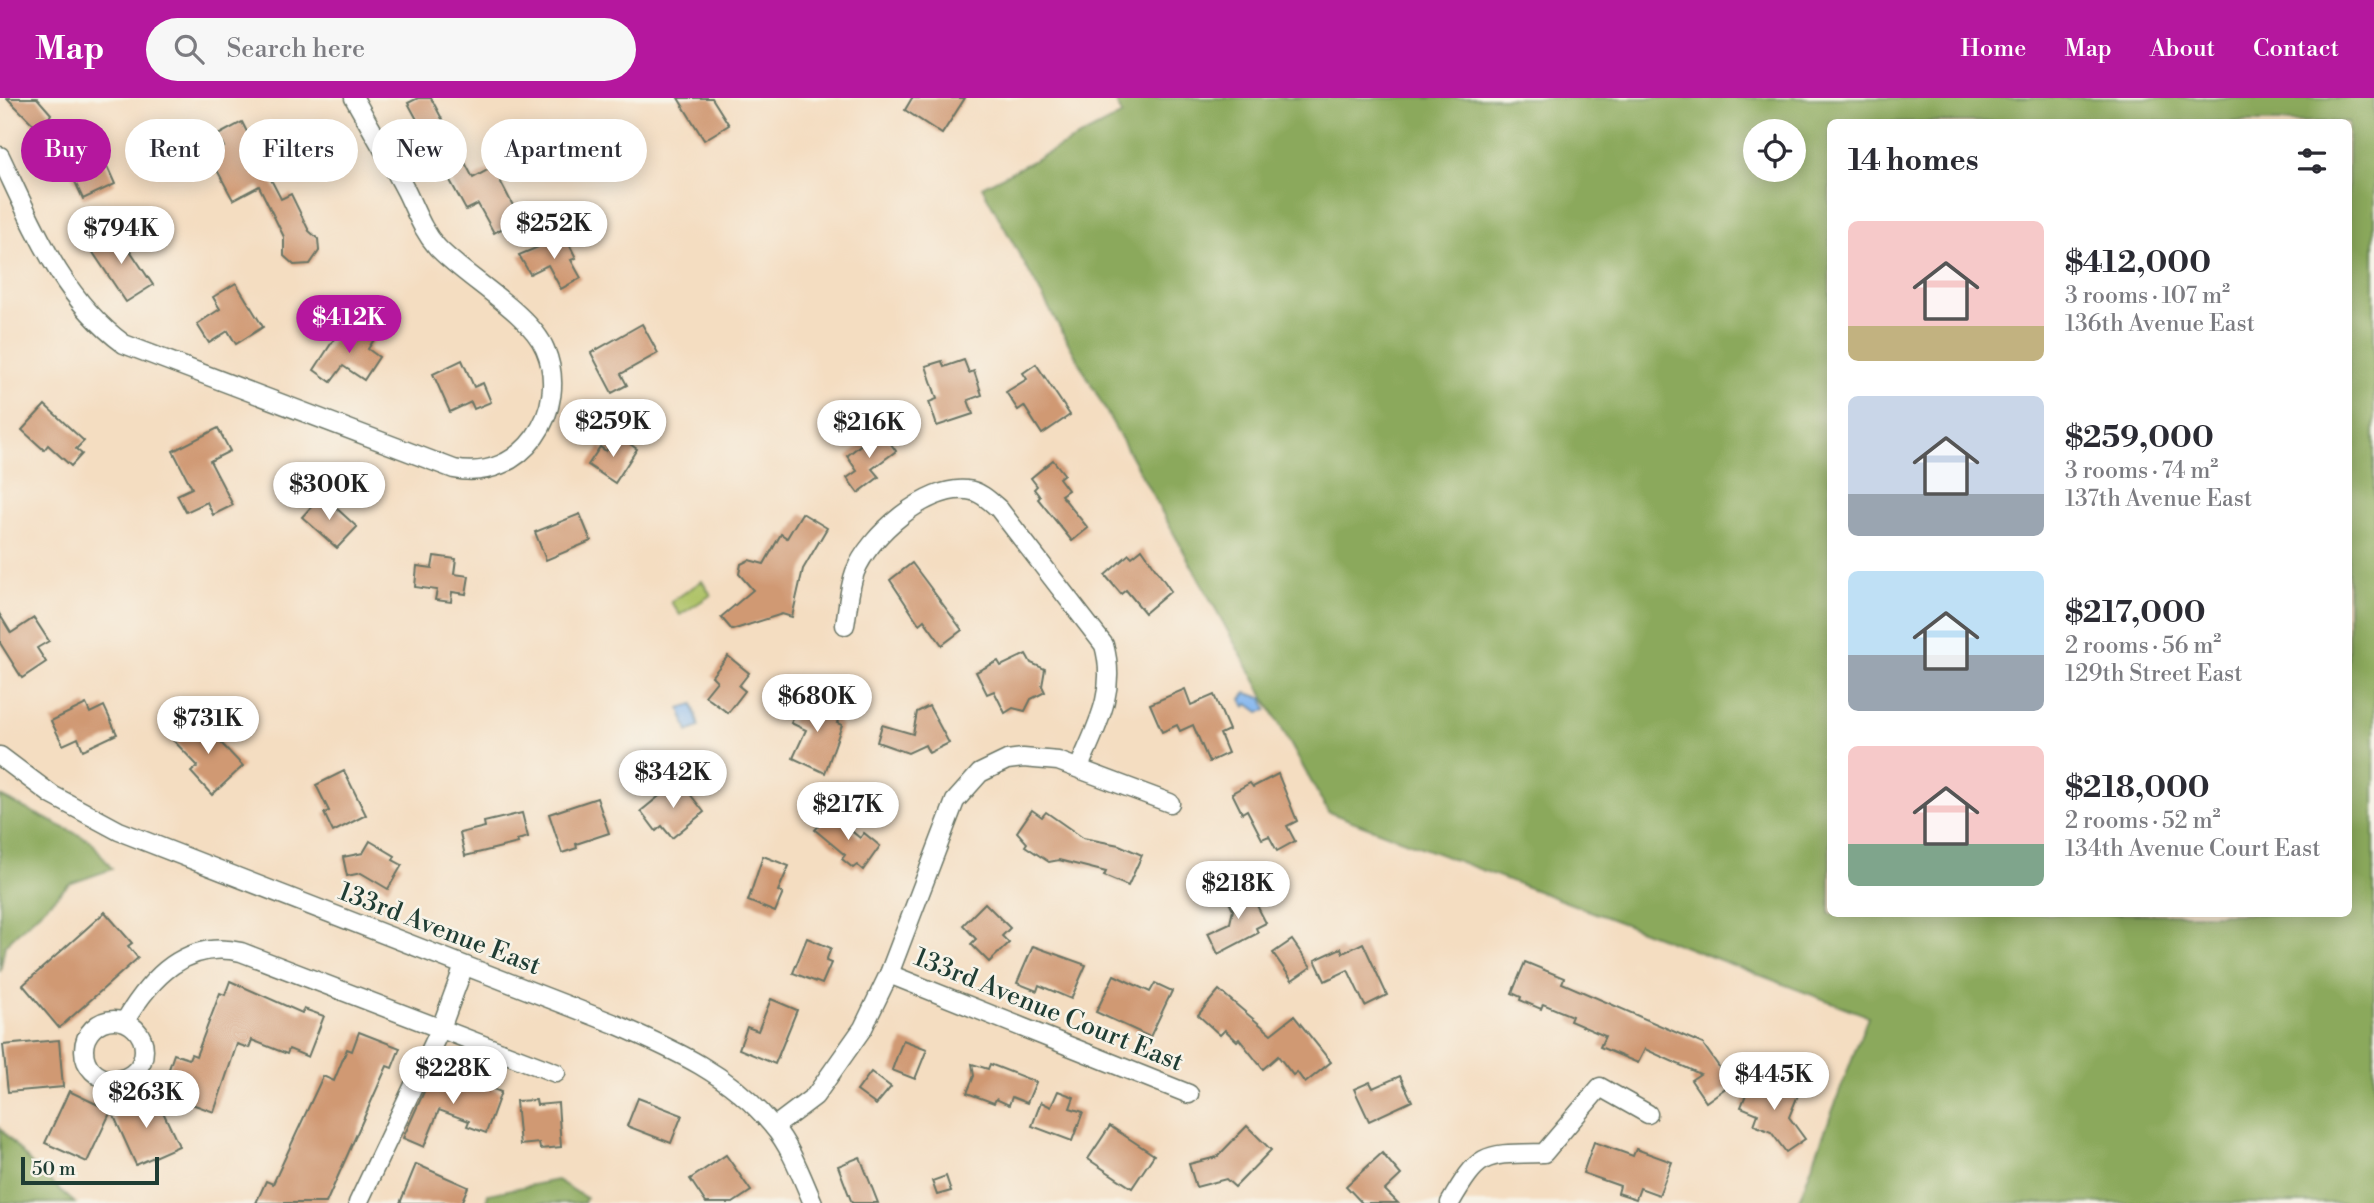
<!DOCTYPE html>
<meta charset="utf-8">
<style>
:root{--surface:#fff;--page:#f7f7f7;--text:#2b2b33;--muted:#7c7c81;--accent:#b5179e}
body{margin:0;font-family:"Libre Bodoni",serif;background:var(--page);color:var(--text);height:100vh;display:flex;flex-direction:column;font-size:26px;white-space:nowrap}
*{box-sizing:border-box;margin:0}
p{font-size:23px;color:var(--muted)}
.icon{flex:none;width:38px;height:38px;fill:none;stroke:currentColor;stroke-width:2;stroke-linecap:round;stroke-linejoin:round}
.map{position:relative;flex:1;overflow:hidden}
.panel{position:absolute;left:1827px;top:21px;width:525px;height:798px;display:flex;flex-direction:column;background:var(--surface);border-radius:10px;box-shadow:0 4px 18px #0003}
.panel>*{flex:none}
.guide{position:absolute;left:21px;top:21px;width:665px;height:63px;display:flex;gap:14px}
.controls{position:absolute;left:1743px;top:21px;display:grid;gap:14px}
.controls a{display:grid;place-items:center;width:63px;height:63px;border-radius:50%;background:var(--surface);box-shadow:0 4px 18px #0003;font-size:35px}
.scale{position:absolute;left:21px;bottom:18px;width:138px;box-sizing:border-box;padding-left:7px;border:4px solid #1f3d34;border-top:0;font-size:19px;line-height:24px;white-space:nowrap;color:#1f3d34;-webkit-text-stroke:5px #f7f3e8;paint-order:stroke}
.price{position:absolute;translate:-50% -60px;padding:0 16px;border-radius:24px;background:#fff;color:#222;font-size:23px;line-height:46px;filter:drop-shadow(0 2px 4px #0008)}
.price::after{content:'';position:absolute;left:50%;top:42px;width:21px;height:16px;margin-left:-10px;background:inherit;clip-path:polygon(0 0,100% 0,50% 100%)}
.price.active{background:var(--accent);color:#fff}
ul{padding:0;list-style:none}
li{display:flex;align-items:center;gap:21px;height:175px;padding:0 21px}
li span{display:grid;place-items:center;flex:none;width:196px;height:140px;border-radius:10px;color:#555}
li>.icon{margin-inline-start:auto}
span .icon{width:84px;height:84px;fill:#fffc;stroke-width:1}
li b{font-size:30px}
h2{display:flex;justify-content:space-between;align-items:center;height:84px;padding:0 21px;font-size:30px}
.pill{padding:0 24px;border-radius:32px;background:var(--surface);box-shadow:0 4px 18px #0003;font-size:24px;line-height:63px}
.pill.active{background:var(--accent);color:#fff}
header{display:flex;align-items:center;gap:42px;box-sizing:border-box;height:98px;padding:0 35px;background:var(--accent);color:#fff}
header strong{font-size:33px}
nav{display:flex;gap:38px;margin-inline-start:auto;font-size:24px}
.search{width:490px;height:63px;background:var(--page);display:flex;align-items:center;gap:18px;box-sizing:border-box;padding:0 24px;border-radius:38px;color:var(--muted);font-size:26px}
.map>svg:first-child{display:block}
.green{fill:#afc367;stroke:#67804e;stroke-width:2}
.forest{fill:#8ba95c;stroke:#557348;stroke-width:2;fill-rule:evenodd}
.water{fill:#82b5ef;stroke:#507992;stroke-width:2}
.building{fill:#d09973}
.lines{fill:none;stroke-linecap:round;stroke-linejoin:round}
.minor-casing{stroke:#6a7565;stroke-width:21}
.minor{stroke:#fff;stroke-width:18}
.labels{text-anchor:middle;stroke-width:5;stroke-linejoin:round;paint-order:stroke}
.street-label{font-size:26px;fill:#1f3d34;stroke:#f7f3e8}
</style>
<header>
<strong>Map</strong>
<div class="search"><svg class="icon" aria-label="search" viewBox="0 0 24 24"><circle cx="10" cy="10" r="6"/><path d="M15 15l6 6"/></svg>Search here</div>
<nav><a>Home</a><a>Map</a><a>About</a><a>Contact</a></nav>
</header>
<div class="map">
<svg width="2374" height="1105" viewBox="0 0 2374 1105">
<rect width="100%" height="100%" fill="#f7f3e8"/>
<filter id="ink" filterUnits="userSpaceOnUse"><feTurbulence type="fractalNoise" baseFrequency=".0143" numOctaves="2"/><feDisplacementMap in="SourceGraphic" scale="14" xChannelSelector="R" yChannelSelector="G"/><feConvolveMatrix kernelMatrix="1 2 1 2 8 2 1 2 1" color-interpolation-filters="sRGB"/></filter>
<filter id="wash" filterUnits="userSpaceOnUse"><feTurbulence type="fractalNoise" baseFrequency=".00686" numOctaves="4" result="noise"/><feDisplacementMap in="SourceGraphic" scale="28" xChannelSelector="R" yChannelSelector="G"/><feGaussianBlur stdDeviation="1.57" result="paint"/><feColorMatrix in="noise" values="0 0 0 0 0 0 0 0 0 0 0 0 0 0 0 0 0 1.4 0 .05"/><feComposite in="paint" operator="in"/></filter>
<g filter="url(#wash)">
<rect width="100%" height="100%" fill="#f4ddc1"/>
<polygon class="green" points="702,483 711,497 680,517 671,504"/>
<g class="forest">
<path d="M 1114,0 L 2374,0 L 2374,1105 L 1798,1105 L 1868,918 L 1328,714 L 982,89 L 1122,17 ZM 2348,24 L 2348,816 L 1830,816 L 1830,24 ZM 1794,33 L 1794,72 L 1755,72 L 1755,33 Z"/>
<polygon points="0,698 91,743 112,771 69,786 5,847 0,874"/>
<polygon points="0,1030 36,1071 75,1105 0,1105"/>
<polygon points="557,1082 586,1100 584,1105 486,1105 488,1096"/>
</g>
<g class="water">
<polygon points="1246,595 1263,600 1267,612 1259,614 1248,606 1245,609 1241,601"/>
<polygon points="693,606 699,629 688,634 680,610"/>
</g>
<g id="blocks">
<g class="building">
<polygon points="7,0 37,0 51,16 46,26 34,27"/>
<polygon points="418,0 431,0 473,80 493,69 520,121 494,135 478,106 466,112 408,5"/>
<polygon points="678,0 712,0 729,27 704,42"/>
<polygon points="912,0 965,0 942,36 905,12"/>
<polygon points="87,24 115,86 83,101 54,39"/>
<polygon points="242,24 256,52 267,46 277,66 266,72 281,101 291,96 309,133 318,141 319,153 310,166 294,167 284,158 284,139 259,88 233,102 209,57 224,49 218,37"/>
<polygon points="117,133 153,187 126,204 90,150"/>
<polygon points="565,138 576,160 571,162 581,180 561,191 548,167 530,176 519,157"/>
<polygon points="236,185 263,229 236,246 228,233 209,245 197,226 220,211 213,199"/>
<polygon points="356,226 375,240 368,251 379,259 364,282 343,268 331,284 314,272 338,235 346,241"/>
<polygon points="642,226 658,255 621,276 627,287 612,295 591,255"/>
<polygon points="462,262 474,289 483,285 491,304 474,311 471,304 450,314 433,276"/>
<polygon points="964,262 969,275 974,273 982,297 968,302 973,316 937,328 929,304 937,301 926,268 942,263 944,269"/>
<polygon points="1036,266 1070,317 1042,336 1024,308 1018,312 1006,294 1027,281 1023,275"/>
<polygon points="45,307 84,343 76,351 82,356 71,368 48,347 44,352 22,332"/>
<polygon points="218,330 230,353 210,363 233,407 213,417 207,404 186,414 177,397 192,390 173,353"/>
<polygon points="880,331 896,353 872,371 879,379 858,395 847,380 857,373 847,358"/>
<polygon points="617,337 637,351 615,385 588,367 600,349 606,353"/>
<polygon points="1053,362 1064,376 1059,380 1068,392 1061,397 1088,430 1072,443 1038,401 1040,399 1034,391 1037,388 1031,380"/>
<polygon points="322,397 357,429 337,450 302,419"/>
<polygon points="802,415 827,430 803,471 792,519 782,516 732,532 721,519 753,492 739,476 741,466 749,462 764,466 781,436 787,440"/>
<polygon points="580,416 591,443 546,462 535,434"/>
<polygon points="1142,451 1171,493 1145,515 1126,492 1121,496 1105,477 1129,456 1132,459"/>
<polygon points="434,458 456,461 454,476 469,478 466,496 452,494 451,504 435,502 437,492 415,489 417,468 432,470"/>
<polygon points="912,465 962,532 942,547 924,522 919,526 890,482"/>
<polygon points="0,517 11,535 34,520 49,543 37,550 46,564 22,580 0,545"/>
<polygon points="1026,556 1031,565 1045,571 1042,588 1045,594 1031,601 1025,613 1013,610 1005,615 994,593 987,596 976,574 998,563 1001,568"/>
<polygon points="728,558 749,575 739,588 745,593 728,615 705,598 717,583 712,578"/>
<polygon points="1185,591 1191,607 1214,597 1229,632 1220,636 1228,655 1209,664 1193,627 1180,633 1177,627 1162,634 1150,606"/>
<polygon points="803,601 815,607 827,602 832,614 840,618 837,625 842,627 825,675 793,660 806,632 791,625"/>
<polygon points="86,606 90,615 104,608 117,636 83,652 78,640 63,647 51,623"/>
<polygon points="929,608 949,645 929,655 925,647 908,655 877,644 882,627 913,636 917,614"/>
<polygon points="197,620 243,668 212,697 191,674 198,668 173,642"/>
<polygon points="344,673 366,717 333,734 324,715 329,713 316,687"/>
<polygon points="1278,676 1297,723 1287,728 1295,743 1277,753 1269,738 1262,741 1247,712 1242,715 1232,695 1250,685 1253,689"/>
<polygon points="679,682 704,714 672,740 662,728 656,733 641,713"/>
<polygon points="597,700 609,735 576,746 577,750 562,755 549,716"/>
<polygon points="1032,712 1042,719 1046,714 1083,740 1119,747 1142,757 1128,788 1104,778 1106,774 1059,762 1049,764 1025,748 1027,745 1017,734"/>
<polygon points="522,715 528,739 517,742 518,745 465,758 460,735 485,729 484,724"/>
<polygon points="830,715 860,740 864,735 880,748 863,772 857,767 853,770 842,761 845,757 815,732"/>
<polygon points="370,743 395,758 393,762 402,767 388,791 361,775 347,778 343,759 363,755"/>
<polygon points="763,758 789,768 778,793 783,795 775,814 748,803"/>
<polygon points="1246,786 1266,825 1256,830 1258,835 1218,856 1208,835 1230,825 1233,812 1225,796"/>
<polygon points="985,805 1010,830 1002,838 1009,845 989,864 971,846 976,841 963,827"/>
<polygon points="105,814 132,845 128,848 138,860 59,930 23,887"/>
<polygon points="807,840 831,850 826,863 831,865 822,886 793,875"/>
<polygon points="1292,842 1311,869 1292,882 1273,855"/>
<polygon points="1363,845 1387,897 1365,908 1348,872 1325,883 1315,862 1341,850 1343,855"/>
<polygon points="1033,848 1086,867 1071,901 1039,887 1037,893 1017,885"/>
<polygon points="1525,864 1564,880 1562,885 1703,946 1731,986 1706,1004 1691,982 1700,976 1645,951 1638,965 1600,949 1605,938 1570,923 1572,918 1543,906 1541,911 1520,902 1521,899 1512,895"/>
<polygon points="1114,877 1150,894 1155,885 1172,893 1150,939 1096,914"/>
<polygon points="230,883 302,915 304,911 324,918 308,959 289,951 287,956 252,942 249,950 237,946 214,1014 161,995 174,956 189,961 191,956 196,958 220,895 225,897"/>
<polygon points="1219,892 1271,936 1294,918 1331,964 1305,985 1297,974 1293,977 1278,958 1263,971 1239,941 1237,943 1225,932 1220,937 1198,917"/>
<polygon points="771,901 797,912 775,966 739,951 747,929 758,933"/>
<polygon points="359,934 400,950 392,970 387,968 326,1105 256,1105 266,1083 273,1086 323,978 334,983 347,951 352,953"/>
<polygon points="59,942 63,989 8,994 3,947"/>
<polygon points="903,942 927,951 915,981 892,972"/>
<polygon points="972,966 988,971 990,966 1036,984 1027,1005 1012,999 1009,1007 996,1001 994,1005 967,995 974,978"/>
<polygon points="871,974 891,989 876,1007 857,993"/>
<polygon points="464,975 485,982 483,987 501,994 486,1035 467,1028 469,1023 439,1012 424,1049 403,1040 431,978 459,990"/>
<polygon points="1400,978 1412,1003 1369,1023 1354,991 1370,984 1373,990"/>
<polygon points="1753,979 1798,997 1789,1019 1805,1041 1786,1054 1771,1034 1754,1027 1758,1016 1741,1009"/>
<polygon points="69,993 111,1013 87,1064 45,1045"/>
<polygon points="1058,993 1074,999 1070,1010 1083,1014 1072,1043 1032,1028 1041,1004 1051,1009"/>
<polygon points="155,997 179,1048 136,1067 113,1016"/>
<polygon points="638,1000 682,1017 671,1045 627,1028"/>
<polygon points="536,1002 537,1007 558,1005 561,1049 540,1051 539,1045 520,1047 516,1003"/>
<polygon points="1110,1028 1154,1057 1132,1090 1088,1061"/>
<polygon points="1247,1028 1271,1052 1235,1089 1226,1081 1196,1089 1189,1066 1217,1059"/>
<polygon points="1594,1044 1633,1058 1636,1051 1672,1064 1659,1097 1640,1090 1636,1101 1618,1095 1620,1088 1583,1075"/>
<polygon points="1382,1055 1401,1077 1385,1092 1398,1105 1362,1105 1346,1088"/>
<polygon points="726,1057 751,1093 733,1105 706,1105 690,1081"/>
<polygon points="860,1059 878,1105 852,1105 838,1068"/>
<polygon points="416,1066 468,1089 461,1105 400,1105"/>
<polygon points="946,1078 951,1093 937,1097 932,1083"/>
</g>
</g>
</g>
<g filter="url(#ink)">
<use href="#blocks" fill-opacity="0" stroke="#6a7565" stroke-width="2"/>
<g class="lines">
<defs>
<g id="minor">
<path d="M 0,58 C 33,127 61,200 124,246 L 454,371 C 522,385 571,311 545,251 C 530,215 465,179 437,149 C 422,132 416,113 406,93 C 390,62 371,31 354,0"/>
<path d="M 845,527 C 848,510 849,490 855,474 C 869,438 927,387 967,392 C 980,393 990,403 999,411 L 1104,547 C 1117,593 1097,628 1079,669"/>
<path d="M 0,658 L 52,697 L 119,733 L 615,926 C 675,952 730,976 773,1028 C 791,1049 802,1080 813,1105"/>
<polyline points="889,876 1189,996"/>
<circle cx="114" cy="952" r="30"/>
<path d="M 125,923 C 151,879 187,841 241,854 L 556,975"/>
<polyline points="774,1029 815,998 863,930 889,876 955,703 980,675 1007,662 1023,660 1058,663 1170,705"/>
<polyline points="358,1105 441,930 464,868"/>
<path d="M 1450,1105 C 1480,1053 1484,1056 1544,1055 L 1600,989 L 1648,1016"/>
</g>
</defs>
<use href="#minor" class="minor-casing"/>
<use href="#minor" class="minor"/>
</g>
</g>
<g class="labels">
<g class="street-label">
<text transform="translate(440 830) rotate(21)" y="9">133rd Avenue East</text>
<text transform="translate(1049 911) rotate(22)" y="9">133rd Avenue Court East</text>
</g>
</g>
</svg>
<div class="controls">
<a><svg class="icon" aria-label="locate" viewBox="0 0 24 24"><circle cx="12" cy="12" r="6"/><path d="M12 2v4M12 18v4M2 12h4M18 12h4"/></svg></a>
</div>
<div class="scale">50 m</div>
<b class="price" style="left:554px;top:163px">$252K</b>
<b class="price" style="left:121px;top:168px">$794K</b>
<b class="price active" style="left:349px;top:257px">$412K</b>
<b class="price" style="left:613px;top:361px">$259K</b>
<b class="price" style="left:869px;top:362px">$216K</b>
<b class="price" style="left:329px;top:424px">$300K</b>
<b class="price" style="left:817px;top:636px">$680K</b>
<b class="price" style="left:208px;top:658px">$731K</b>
<b class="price" style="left:673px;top:712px">$342K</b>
<b class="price" style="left:848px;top:744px">$217K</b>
<b class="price" style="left:1238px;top:823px">$218K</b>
<b class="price" style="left:453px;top:1008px">$228K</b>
<b class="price" style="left:1774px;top:1014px">$445K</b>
<b class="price" style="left:146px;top:1032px">$263K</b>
<div class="guide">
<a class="pill active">Buy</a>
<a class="pill">Rent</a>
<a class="pill">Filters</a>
<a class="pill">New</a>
<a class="pill">Apartment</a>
</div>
<section class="panel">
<h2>14 homes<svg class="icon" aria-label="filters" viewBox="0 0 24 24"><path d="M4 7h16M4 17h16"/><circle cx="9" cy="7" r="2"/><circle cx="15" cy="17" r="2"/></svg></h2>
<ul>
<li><span style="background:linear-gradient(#f6c9c9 75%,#c2b280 0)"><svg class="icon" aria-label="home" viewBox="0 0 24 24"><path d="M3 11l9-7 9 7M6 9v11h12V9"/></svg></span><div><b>$412,000</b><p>3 rooms · 107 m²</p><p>136th Avenue East</p></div></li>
<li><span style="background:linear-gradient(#c9d6e8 70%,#9aa5b1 0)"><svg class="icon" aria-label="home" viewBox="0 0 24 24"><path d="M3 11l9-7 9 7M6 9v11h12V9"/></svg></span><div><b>$259,000</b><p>3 rooms · 74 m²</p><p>137th Avenue East</p></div></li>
<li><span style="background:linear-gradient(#bfe0f5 60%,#9aa5b1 0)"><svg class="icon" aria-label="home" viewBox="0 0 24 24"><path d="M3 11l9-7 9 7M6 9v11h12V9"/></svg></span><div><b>$217,000</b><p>2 rooms · 56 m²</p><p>129th Street East</p></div></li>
<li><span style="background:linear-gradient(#f6c9c9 70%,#7fa58c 0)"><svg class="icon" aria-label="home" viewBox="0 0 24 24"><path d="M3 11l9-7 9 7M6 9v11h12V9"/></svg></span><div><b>$218,000</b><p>2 rooms · 52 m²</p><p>134th Avenue Court East</p></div></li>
</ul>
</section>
</div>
